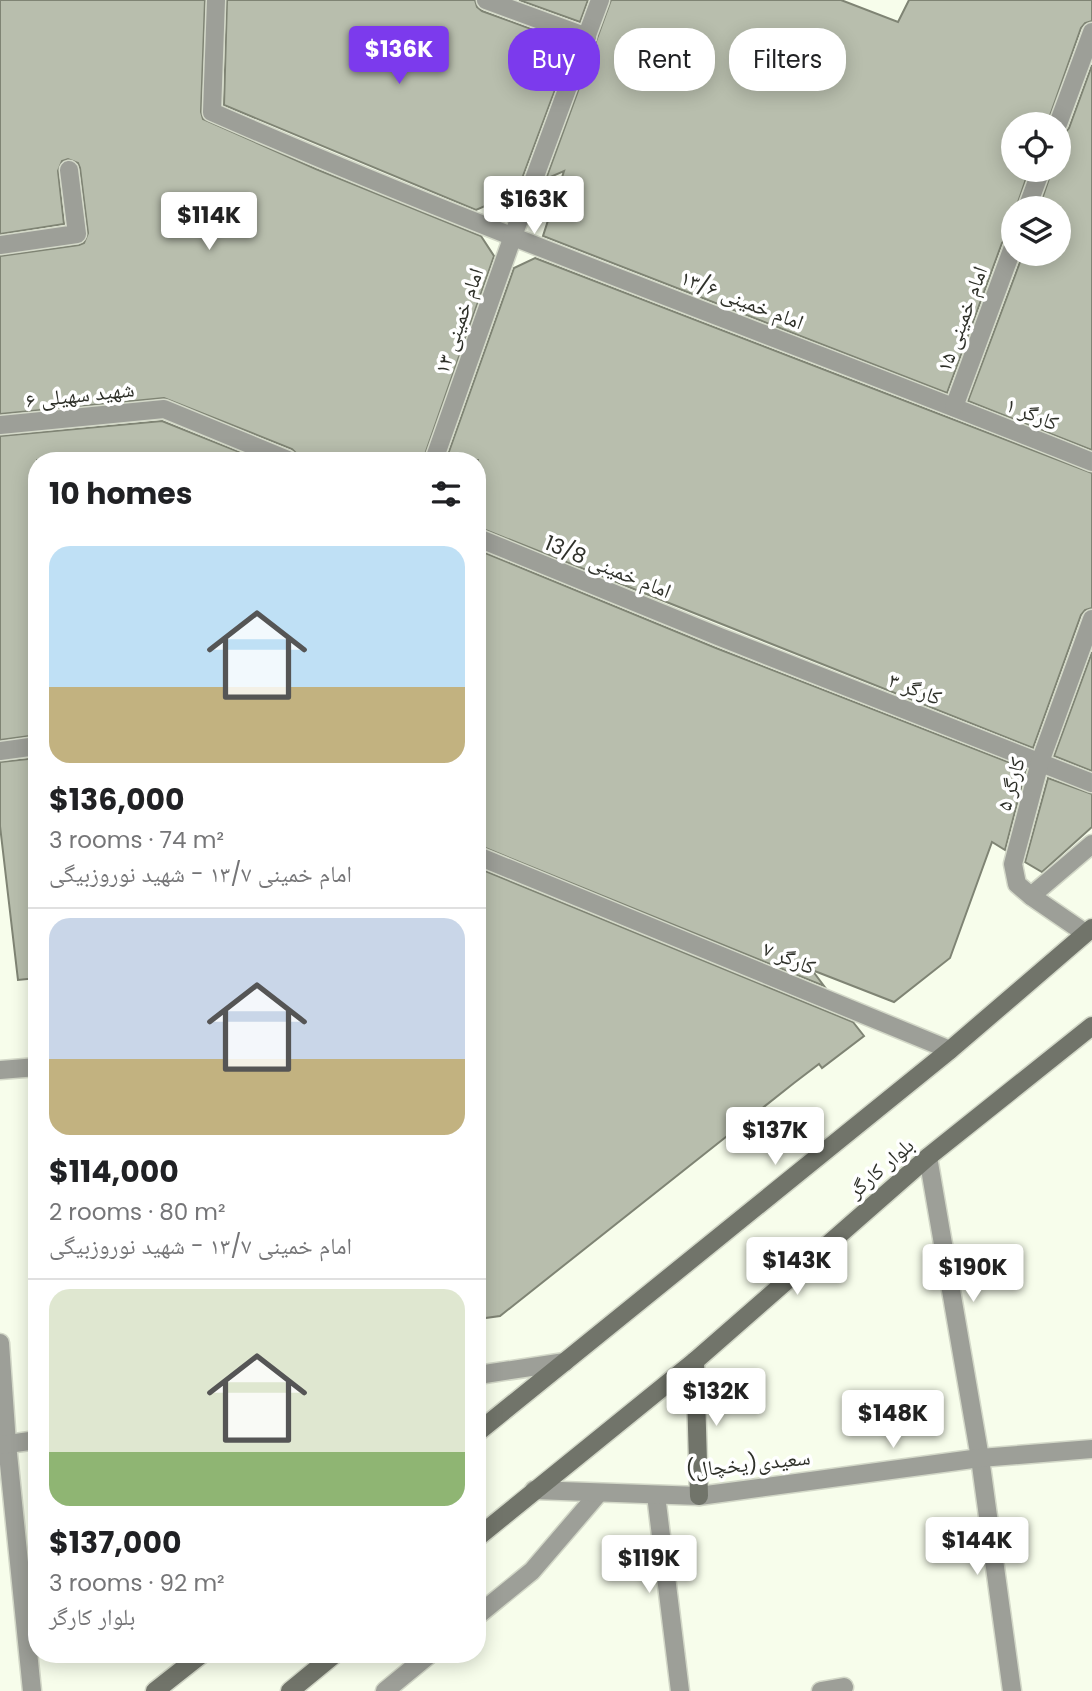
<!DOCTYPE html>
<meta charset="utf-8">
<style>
:root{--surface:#fff;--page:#f6f6f6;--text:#202124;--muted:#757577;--line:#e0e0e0;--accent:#7c3aed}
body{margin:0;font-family:Poppins,"Noto Naskh Arabic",sans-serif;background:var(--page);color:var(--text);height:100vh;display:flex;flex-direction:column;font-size:26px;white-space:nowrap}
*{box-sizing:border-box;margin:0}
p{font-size:23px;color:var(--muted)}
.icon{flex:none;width:38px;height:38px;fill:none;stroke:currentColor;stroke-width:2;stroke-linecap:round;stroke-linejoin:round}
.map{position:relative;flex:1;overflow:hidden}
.details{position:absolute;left:28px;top:452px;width:458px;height:1211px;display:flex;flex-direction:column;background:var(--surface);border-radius:28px;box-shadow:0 4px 18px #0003}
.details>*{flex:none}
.hud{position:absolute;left:508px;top:28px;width:480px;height:63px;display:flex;gap:14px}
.controls{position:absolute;left:1001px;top:112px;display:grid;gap:14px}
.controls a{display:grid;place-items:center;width:70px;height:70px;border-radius:50%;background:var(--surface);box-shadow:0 4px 18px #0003;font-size:35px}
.price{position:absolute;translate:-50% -60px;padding:0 16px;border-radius:7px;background:#fff;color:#222;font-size:23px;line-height:46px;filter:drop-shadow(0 2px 4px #0008)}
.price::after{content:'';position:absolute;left:50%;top:42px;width:21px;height:16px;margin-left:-10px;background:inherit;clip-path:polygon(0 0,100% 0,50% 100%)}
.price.selected{background:var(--accent);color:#fff}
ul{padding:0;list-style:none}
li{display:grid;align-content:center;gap:14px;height:371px;padding:0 21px}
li+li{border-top:2px solid var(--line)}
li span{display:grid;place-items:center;height:217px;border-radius:21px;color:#555}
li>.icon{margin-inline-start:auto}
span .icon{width:126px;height:126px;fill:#fffc;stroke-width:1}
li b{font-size:30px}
h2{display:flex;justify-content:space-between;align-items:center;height:84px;padding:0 21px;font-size:30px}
.chip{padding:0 24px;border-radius:28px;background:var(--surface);box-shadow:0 4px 18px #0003;font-size:24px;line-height:63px}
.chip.selected{background:var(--accent);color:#fff}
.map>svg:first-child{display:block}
.building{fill:#b8bead;stroke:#7f8474;stroke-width:2}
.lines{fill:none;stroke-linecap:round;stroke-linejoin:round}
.minor-casing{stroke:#d3d8c8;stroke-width:21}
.tertiary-casing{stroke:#d3d8c8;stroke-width:21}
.secondary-casing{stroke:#d3d8c8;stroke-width:21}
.minor{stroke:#9d9f98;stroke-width:18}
.tertiary{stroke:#9d9f98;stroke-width:18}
.secondary{stroke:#71746a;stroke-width:18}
.labels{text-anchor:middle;stroke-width:7;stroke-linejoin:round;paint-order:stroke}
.street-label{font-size:21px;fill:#2e3029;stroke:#fff}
</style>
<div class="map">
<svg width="1092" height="1691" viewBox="0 0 1092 1691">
<rect width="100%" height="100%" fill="#f7fdeb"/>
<g class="building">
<polygon points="0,0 205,0 201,112 203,119 316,169 481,236 494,256 423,460 299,460 297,454 292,449 164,398 0,414 0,256 79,245 84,243 88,233 80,168 78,163 68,159 62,161 58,171 64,224 0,234"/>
<polygon points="227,0 475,0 477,7 482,11 572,44 517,192 476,210 224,105"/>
<polygon points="519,0 588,0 580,22"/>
<polygon points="611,0 841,0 898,22 909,0 1092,0 1092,21 1085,23 1081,28 1047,124 1013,124 1013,170 1029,170 1016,208 1013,208 1013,236 1006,238 1002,243 947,393 543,236 564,171 546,179"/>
<polygon points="1092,65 1092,450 968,401 1023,254 1059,254 1059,208 1039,208 1052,170 1059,170 1059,135 1065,133 1069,128"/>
<polygon points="535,258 1092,473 1092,608 1085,610 1081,615 1033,748 478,527 478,460 446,460 514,268"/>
<polygon points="162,421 259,460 37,460 37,735 0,740 0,436"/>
<polygon points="478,550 716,648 1026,769 1005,850 992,842 950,958 894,1002 812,970 824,986 478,845"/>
<polygon points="1092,652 1092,771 1054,756"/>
<polygon points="37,758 37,978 18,980 0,826 0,762"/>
<polygon points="1048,778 1092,794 1092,827 1042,872 1025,862"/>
<polygon points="478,868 853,1022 864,1036 822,1068 819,1064 794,1083 500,1316 478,1319"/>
</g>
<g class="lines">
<defs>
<g id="minor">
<path d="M 216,0 L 212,112 C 501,239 799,344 1092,462"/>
<polyline points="486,0 587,37"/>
<polyline points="1058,124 1092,32"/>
<polyline points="1027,208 1041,170"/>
<polyline points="0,245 77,234 69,170"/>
<polyline points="954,407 1013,247"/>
<polyline points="0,425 164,409 288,460"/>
<polyline points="434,460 513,236 600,0"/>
<polyline points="478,538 720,637 1092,783"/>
<polyline points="0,751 37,746"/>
<polyline points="478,856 950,1050"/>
<polyline points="1031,896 1092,844"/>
<polyline points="1085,933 1031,896 1017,884 1013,864 1040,762 1092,619"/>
<polyline points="0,1070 37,1067"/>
<polyline points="928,1157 980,1458 1012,1691"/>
<polyline points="656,1495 680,1691"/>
<polyline points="478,1615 532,1571 598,1494"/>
<polyline points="385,1691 430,1654"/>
<polyline points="821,1691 844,1687"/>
</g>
<g id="tertiary">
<polyline points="0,1343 7,1444 32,1691"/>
<polyline points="478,1375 565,1362"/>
<polyline points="0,1445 37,1440"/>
<polyline points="534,1490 699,1496 980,1458 1092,1449"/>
</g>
<g id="secondary">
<polyline points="695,1361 699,1496"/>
<polyline points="478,1432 950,1050 1092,928"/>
<polyline points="478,1537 695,1361 928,1157 1092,1026"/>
<polyline points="155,1691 202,1654"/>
<polyline points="290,1691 335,1654"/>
</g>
</defs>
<use href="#minor" class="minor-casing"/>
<use href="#tertiary" class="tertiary-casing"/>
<use href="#secondary" class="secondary-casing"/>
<use href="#minor" class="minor"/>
<use href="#tertiary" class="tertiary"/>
<use href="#secondary" class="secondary"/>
</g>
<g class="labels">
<g class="street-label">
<text transform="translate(742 300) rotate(21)" y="7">امام خمینی ۱۳/۶</text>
<text transform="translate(962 319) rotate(-70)" y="7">امام خمینی ۱۵</text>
<text transform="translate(459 321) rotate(-71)" y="7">امام خمینی ۱۳</text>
<text transform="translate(80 395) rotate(-6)" y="7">شهید سهیلی ۶</text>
<text transform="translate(1032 414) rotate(22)" y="7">کارگر ۱</text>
<text transform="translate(608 567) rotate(22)" y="7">امام خمینی 13/8</text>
<text transform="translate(915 689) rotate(21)" y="7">کارگر ۳</text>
<text transform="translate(1011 784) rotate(-74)" y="7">کارگر ۵</text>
<text transform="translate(789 958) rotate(22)" y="7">کارگر ۷</text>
<text transform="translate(881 1168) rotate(-41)" y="7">بلوار کارگر</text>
<text transform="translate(748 1464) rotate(-6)" y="7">سعیدی(یخچال)</text>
</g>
</g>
</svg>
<div class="controls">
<a><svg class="icon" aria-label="locate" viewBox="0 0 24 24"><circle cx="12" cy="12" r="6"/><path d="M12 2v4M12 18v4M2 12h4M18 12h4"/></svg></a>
<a><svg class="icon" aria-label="layers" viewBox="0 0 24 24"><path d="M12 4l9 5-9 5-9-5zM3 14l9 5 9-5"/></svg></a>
</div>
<b class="price selected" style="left:399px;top:86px">$136K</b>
<b class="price" style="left:534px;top:236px">$163K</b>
<b class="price" style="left:209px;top:252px">$114K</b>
<b class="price" style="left:775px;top:1167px">$137K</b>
<b class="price" style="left:797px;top:1297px">$143K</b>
<b class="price" style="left:973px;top:1304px">$190K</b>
<b class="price" style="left:716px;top:1428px">$132K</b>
<b class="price" style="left:893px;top:1450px">$148K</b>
<b class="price" style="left:977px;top:1577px">$144K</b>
<b class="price" style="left:649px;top:1595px">$119K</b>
<div class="hud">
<a class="chip selected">Buy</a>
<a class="chip">Rent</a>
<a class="chip">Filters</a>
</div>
<section class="details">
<h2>10 homes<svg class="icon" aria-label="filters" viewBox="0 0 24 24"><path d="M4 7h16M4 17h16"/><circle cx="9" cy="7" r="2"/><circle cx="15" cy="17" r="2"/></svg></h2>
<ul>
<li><span style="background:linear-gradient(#bfe0f5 65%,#c2b280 0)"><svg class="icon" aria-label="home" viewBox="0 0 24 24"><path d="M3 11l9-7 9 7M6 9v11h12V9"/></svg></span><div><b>$136,000</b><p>3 rooms · 74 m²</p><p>امام خمینی ۱۳/۷ - شهید نوروزبیگی</p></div></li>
<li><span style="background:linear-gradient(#c9d6e8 65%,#c2b280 0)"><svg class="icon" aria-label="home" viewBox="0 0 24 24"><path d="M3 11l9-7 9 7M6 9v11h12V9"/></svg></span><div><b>$114,000</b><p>2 rooms · 80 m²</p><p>امام خمینی ۱۳/۷ - شهید نوروزبیگی</p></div></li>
<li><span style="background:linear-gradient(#dfe7d0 75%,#8fb573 0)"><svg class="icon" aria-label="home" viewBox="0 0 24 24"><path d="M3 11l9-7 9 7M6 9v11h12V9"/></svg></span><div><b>$137,000</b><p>3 rooms · 92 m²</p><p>بلوار کارگر</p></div></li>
</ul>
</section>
</div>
